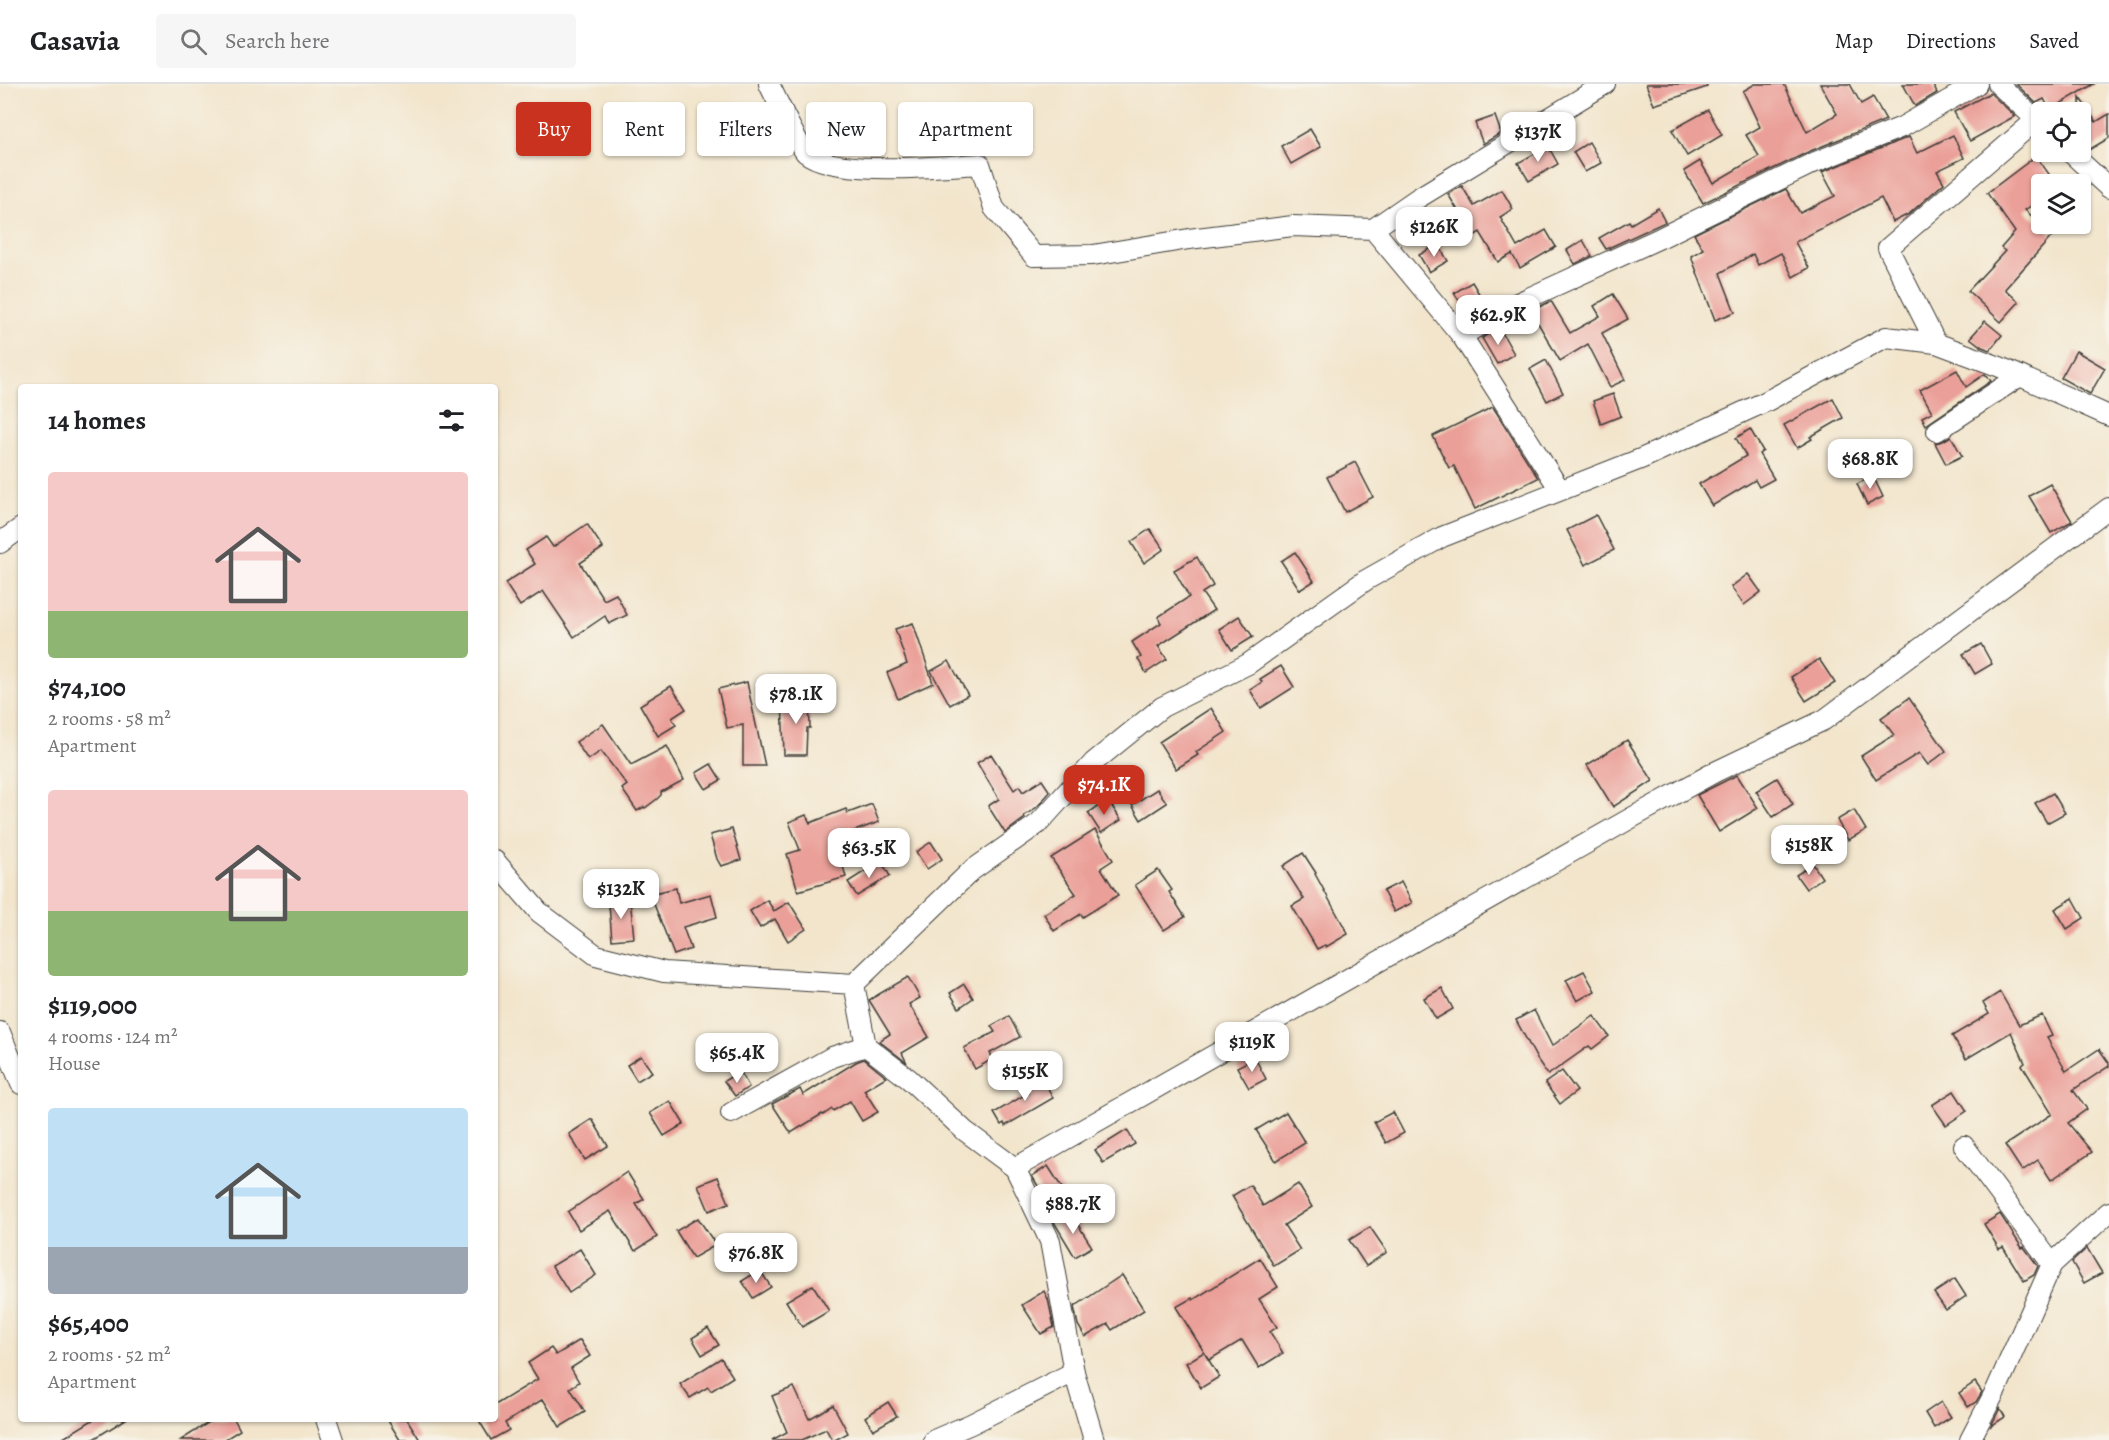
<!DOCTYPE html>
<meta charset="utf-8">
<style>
:root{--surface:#fff;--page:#f6f6f6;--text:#202124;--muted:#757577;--line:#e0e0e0;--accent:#c8321e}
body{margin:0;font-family:Alegreya,serif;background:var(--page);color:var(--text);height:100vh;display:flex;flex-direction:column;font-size:22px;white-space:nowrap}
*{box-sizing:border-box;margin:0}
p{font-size:20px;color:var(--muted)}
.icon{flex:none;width:33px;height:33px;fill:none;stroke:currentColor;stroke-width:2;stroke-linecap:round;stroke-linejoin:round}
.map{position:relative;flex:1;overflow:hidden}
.sheet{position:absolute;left:18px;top:300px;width:480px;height:1038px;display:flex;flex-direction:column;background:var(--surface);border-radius:6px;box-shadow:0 2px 4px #0004}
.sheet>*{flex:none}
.banner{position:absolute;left:516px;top:18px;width:570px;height:54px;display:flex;gap:12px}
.controls{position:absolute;left:2031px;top:18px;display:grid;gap:12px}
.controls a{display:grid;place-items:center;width:60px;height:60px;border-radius:6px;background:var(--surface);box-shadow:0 2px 4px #0004;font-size:30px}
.price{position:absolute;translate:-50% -51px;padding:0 14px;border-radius:12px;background:#fff;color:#222;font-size:20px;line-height:39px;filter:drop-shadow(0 2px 3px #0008)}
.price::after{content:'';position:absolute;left:50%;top:36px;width:18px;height:14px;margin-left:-9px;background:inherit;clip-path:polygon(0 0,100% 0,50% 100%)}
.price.active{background:var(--accent);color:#fff}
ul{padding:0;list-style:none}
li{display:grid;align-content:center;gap:12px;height:318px;padding:0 30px}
li span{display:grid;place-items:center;height:186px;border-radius:6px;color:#555}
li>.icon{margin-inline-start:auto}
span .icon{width:108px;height:108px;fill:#fffc;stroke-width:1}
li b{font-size:26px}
h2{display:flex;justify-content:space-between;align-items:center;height:72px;padding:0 30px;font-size:26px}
.tag{padding:0 21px;border-radius:6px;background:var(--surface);box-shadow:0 2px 4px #0004;font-size:21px;line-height:54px}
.tag.active{background:var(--accent);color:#fff}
header{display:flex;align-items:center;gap:36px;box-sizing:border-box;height:84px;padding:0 30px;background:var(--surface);border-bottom:2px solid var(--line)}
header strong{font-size:28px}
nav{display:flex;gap:33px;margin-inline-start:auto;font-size:21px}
.search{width:420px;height:54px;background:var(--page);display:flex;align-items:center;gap:15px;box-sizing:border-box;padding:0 21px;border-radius:6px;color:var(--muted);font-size:22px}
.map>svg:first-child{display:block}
.building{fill:#ea9f98}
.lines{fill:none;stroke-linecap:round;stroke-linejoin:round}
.minor-casing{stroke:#3c3a36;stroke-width:22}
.minor{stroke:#fff;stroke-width:20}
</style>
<header>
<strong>Casavia</strong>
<div class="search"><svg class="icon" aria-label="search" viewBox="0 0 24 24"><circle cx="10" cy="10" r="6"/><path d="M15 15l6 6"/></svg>Search here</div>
<nav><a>Map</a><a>Directions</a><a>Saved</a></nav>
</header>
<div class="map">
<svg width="2109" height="1356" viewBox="0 0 2109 1356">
<rect width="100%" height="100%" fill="#f7f3e8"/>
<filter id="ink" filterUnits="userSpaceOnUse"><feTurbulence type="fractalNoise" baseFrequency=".0167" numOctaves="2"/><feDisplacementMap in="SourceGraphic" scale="12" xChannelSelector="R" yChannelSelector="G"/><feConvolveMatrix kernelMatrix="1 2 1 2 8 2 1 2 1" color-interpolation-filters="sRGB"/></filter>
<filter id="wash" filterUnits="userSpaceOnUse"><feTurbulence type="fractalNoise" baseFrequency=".008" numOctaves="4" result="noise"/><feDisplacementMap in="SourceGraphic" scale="24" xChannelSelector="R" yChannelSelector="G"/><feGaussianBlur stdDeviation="1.35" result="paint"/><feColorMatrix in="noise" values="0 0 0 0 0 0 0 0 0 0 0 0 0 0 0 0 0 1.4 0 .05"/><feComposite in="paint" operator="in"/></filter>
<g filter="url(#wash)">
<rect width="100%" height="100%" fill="#f2e5cc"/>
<g id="blocks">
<g class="building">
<polygon points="1646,0 1706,0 1707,3 1654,21"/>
<polygon points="1755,0 1784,0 1807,48 1837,30 1820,0 1850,0 1861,20 1873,13 1886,36 1808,68 1703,119 1684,87 1700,77 1713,99 1759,72 1746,51 1760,43 1743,7"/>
<polygon points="1903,0 1932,0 1937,9 1915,22"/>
<polygon points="2016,0 2094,0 2050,26 2044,15 2036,19"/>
<polygon points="1990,9 2015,32 1970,57 1954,28"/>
<polygon points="2080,14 2096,38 2109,30 2109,54 2087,67 2080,61"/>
<polygon points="1708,26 1722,51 1687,72 1672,46"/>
<polygon points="1495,32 1501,49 1483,60 1475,39"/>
<polygon points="1310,45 1321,63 1291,80 1281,62"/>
<polygon points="1953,51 1964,74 1937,87 1944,99 1909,130 1893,138 1881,114 1795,158 1809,184 1793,193 1781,169 1758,181 1753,170 1720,189 1735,228 1715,236 1691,172 1703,165 1694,150 1786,105 1800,129 1835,112 1822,88 1909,53 1917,69"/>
<polygon points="1589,58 1601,79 1585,88 1573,68"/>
<polygon points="1548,62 1558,80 1529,97 1518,79"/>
<polygon points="2036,72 2056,100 2042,100 2042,114 2025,126 2053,151 2005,205 2019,218 2001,238 1968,207 2005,167 2001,164 2015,148 1987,109"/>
<polygon points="1462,102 1474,122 1502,106 1513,125 1500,133 1517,163 1546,146 1556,163 1520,184 1512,170 1498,178 1480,148 1464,158 1454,140 1463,135 1448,110"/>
<polygon points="1658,124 1665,138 1606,165 1599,154 1629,137 1631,140"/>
<polygon points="1583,156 1592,172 1575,180 1567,166"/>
<polygon points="1438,160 1448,177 1429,188 1419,171"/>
<polygon points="1472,198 1487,223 1470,233 1454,209"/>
<polygon points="1613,210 1628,235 1602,249 1625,296 1610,303 1588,260 1560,277 1531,227 1551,217 1570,249 1600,232 1594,222"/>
<polygon points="1985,237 2002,251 1990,266 1982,263 1970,254"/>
<polygon points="1499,243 1514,270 1497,280 1482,254"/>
<polygon points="2076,267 2105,284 2090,310 2061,294"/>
<polygon points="1546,276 1563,309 1547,317 1530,285"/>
<polygon points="1957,286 1966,303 1985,290 1991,297 1926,341 1922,333 1932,328 1920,306"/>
<polygon points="1613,310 1621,332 1601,340 1593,317"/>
<polygon points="1833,314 1843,334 1810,353 1812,355 1797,364 1784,341"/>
<polygon points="1493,323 1538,394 1475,425 1454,382 1449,384 1433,352"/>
<polygon points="1750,345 1763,367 1759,370 1774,395 1759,403 1755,396 1712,422 1699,400 1746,372 1736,354"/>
<polygon points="1951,352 1962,372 1946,380 1935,359 1943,357"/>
<polygon points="1355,378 1373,413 1345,428 1327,393"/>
<polygon points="1873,392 1883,413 1867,421 1857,400"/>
<polygon points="2050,400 2072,437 2051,449 2029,412"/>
<polygon points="1596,431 1614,466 1585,481 1567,446"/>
<polygon points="587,440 603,464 580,479 604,516 616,510 627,531 609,540 605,532 574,553 543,507 520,522 505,499 535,480 526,466 546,453 553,463"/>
<polygon points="1150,445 1164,465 1144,479 1131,458"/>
<polygon points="1295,468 1314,497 1300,506 1281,477"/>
<polygon points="1197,473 1213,502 1202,509 1214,526 1158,562 1167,575 1146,589 1138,575 1141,573 1132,558 1161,539 1158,533 1189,513 1174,486"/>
<polygon points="1748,490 1761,508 1744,521 1731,503"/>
<polygon points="1239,532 1253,553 1232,566 1219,545"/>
<polygon points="913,539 933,599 898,615 887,589 907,580 895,545"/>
<polygon points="1981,560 1992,580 1975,590 1963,570"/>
<polygon points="1819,575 1835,599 1806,617 1791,593"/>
<polygon points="949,577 968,611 950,621 931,587"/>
<polygon points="1281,582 1294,603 1261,624 1250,606 1262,598 1260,595"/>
<polygon points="747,598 750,613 765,682 743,682 743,641 727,644 718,605"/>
<polygon points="671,602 686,625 672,634 676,641 658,652 640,621"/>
<polygon points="809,612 810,644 807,644 806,671 784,671 782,613"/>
<polygon points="1909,614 1946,667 1928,681 1919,669 1876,696 1861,672 1894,651 1881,634"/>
<polygon points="1211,624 1226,648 1196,668 1198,671 1176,685 1159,658"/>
<polygon points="603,640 631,681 667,662 684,696 661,708 661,711 657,715 645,724 644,723 637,727 622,705 627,701 601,667 588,676 576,658"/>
<polygon points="1627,656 1653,697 1613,723 1587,681"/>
<polygon points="991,670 1014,706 1019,702 1023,708 1042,696 1050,708 1037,723 1024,732 1025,734 1005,749 988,722 999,715 977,679"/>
<polygon points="711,680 721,696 706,705 696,689"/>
<polygon points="1737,691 1758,724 1719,748 1697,711"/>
<polygon points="1777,694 1793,720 1773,733 1756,707"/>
<polygon points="1157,705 1167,719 1141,736 1132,721"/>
<polygon points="2053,709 2065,729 2047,739 2035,719"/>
<polygon points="1108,716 1121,736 1101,749 1088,729"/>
<polygon points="872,720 879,738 835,754 846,793 798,807 787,770 800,766 789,738 806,731 810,739 846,725 848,729"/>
<polygon points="1854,726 1866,746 1848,756 1837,736"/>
<polygon points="732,745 741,776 721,782 717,775 710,751"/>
<polygon points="1095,746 1113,776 1101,784 1118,811 1083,833 1081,830 1054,847 1044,830 1076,810 1051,774"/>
<polygon points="931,758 942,775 927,785 916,768"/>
<polygon points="1303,769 1316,789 1315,790 1348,850 1326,863 1325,861 1317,865 1292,822 1304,815 1283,782"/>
<polygon points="881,777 890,792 857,812 848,798"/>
<polygon points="1813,780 1822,794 1806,805 1796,791"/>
<polygon points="1158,786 1172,806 1169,808 1185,833 1164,846 1135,801"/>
<polygon points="1401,798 1412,819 1394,828 1383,807"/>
<polygon points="676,804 679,819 711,810 717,833 683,843 691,865 674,871 650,810"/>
<polygon points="630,814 634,854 612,856 609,821 613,820 613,817"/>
<polygon points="2073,814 2084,834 2067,845 2055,825"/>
<polygon points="767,816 774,827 789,818 806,845 788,857 775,835 760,844 750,827"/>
<polygon points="1584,887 1595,907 1577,917 1566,896"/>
<polygon points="908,893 920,914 909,920 929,953 902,969 907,979 879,957 890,950 869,916"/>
<polygon points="964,900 973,914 959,924 950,909"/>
<polygon points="1442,904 1453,925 1436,935 1424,914"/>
<polygon points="2000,908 2019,941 2042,931 2052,952 2047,954 2066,987 2099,965 2109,979 2109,982 2073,1006 2087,1025 2068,1039 2092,1068 2051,1096 2038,1076 2022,1087 2005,1061 2052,1030 2022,981 2025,979 2011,948 1966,975 1952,952 1989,930 1983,919"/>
<polygon points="1534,926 1552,962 1594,932 1609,952 1592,965 1589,962 1548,991 1537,975 1516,936"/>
<polygon points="1009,932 1020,953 990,969 993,975 975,985 964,964 995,948 991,942"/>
<polygon points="641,972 652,988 637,997 627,981"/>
<polygon points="1255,974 1266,995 1249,1004 1237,983"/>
<polygon points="864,975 886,993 864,1006 878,1028 862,1037 850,1017 833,1027 832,1025 823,1031 822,1030 791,1049 772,1020 800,1005 803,1011 856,978"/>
<polygon points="740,987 749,1003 735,1012 724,997"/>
<polygon points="1562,987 1577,1007 1560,1020 1545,999"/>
<polygon points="1042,993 1053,1014 1005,1042 1004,1039 1001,1041 994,1029 1028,1009 1024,1002"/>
<polygon points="1954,1007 1967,1027 1946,1041 1932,1021"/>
<polygon points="670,1017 684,1040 664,1052 650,1029"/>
<polygon points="1286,1028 1305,1059 1276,1077 1256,1046"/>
<polygon points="1393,1028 1404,1049 1386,1059 1374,1038"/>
<polygon points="592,1035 608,1062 585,1076 569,1050"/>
<polygon points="1127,1046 1135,1060 1103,1079 1095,1066"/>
<polygon points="1048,1082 1073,1121 1056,1132 1032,1092"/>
<polygon points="627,1088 644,1115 636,1120 657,1153 635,1167 610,1127 579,1146 568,1128"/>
<polygon points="718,1093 729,1119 709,1127 698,1101"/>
<polygon points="1298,1100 1312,1123 1284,1141 1300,1166 1274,1182 1232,1112 1250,1101 1263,1122"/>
<polygon points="1070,1128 1092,1163 1075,1173 1054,1138"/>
<polygon points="2000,1130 2022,1164 2024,1163 2038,1182 2034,1191 2024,1197 2003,1163 1999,1165 1984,1140"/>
<polygon points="698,1134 716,1161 693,1174 676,1147"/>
<polygon points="1370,1143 1387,1168 1366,1182 1349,1156"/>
<polygon points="2087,1164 2102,1189 2084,1199 2072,1178"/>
<polygon points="580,1165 596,1191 569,1209 552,1182"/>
<polygon points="1260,1174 1278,1203 1259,1215 1277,1243 1270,1248 1283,1269 1259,1284 1242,1256 1209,1276 1176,1223 1192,1214 1193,1216"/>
<polygon points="760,1186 771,1203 753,1214 742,1197"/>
<polygon points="1122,1191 1144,1226 1112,1246 1108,1240 1085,1253 1078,1241 1074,1223"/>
<polygon points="1955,1195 1966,1212 1946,1226 1934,1209"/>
<polygon points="813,1201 829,1227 802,1243 786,1217"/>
<polygon points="1044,1207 1048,1215 1054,1243 1041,1250 1022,1221"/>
<polygon points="708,1244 719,1261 702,1271 692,1254"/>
<polygon points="580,1256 590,1272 571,1284 579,1298 570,1304 585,1328 560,1343 543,1315 505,1339 509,1346 491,1356 478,1335 495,1335 495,1321 538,1295 528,1279 551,1264 556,1271"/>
<polygon points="1204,1268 1219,1293 1201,1304 1186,1279"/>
<polygon points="721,1274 733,1293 711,1307 708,1303 690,1314 680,1300"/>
<polygon points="1975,1298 1982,1308 1976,1318 1968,1323 1959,1309"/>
<polygon points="794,1303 809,1335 833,1321 848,1349 835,1356 832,1356 826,1345 802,1356 772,1356 787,1348 772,1312"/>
<polygon points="888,1318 897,1332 873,1346 865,1333"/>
<polygon points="1941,1318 1951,1333 1934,1344 1925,1329"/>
<polygon points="2000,1324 2005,1333 1991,1342"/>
<polygon points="94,1335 126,1335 92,1356 60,1356"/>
<polygon points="214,1335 234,1335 240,1346 224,1356 181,1356"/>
<polygon points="387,1335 407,1335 420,1356 400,1356"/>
</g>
</g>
</g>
<g filter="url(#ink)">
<use href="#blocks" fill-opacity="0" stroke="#3c3a36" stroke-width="1.5"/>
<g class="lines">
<defs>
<g id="minor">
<path d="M 769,0 C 775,12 799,63 806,69 C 835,93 941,82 980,80 L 994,124 L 1034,172 L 1093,171 L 1189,155 L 1293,142 L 1373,145 L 1462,252 L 1560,406"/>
<polyline points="1998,0 2042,41"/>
<polyline points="2070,68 2109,104"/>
<polyline points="1373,145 1418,114 1605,0"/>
<polyline points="1462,252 1511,222 1660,154 1813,79 1902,43 1977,0"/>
<polyline points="1936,259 1888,164 2036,36"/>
<polyline points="1937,347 2020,292"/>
<polyline points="0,459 21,444"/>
<polyline points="495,777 539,828 596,871 664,888 854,900 971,787 1039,739 1094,678 1162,623 1248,580 1366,496 1442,453 1643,374 1767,317 1886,253 1936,259 2000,283 2109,332"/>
<polyline points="854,900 866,962"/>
<polyline points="0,948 21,1000"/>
<polyline points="731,1029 832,973 866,962 909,995 965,1047 1015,1084 1050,1157 1074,1288 1094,1356"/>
<polyline points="1964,1062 2052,1180"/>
<polyline points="1015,1084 1633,733 1715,688 1824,636 2109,424"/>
<polyline points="326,1335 333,1356"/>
<polyline points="934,1356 971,1340 1074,1288"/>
<polyline points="1970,1356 1997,1304 2052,1180 2109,1128"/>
</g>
</defs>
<use href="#minor" class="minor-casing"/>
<use href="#minor" class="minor"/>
</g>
</g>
</svg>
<div class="controls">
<a><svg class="icon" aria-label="locate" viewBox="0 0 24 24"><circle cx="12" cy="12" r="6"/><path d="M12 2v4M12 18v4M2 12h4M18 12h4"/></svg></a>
<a><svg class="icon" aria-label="layers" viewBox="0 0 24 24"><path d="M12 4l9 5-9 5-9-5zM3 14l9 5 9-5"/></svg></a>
</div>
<b class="price" style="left:1538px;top:79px">$137K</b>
<b class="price" style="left:1434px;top:174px">$126K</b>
<b class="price" style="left:1498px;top:262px">$62.9K</b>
<b class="price" style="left:1870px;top:406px">$68.8K</b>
<b class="price" style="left:796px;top:641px">$78.1K</b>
<b class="price active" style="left:1104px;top:732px">$74.1K</b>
<b class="price" style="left:1809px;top:792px">$158K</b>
<b class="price" style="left:869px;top:795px">$63.5K</b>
<b class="price" style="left:621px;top:836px">$132K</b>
<b class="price" style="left:1252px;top:989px">$119K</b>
<b class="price" style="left:737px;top:1000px">$65.4K</b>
<b class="price" style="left:1025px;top:1018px">$155K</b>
<b class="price" style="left:1073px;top:1151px">$88.7K</b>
<b class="price" style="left:756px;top:1200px">$76.8K</b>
<div class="banner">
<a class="tag active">Buy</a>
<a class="tag">Rent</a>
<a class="tag">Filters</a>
<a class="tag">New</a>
<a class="tag">Apartment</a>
</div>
<section class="sheet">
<h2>14 homes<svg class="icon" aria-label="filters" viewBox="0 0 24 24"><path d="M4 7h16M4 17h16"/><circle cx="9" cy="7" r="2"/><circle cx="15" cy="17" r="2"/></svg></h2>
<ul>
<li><span style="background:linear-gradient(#f6c9c9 75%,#8fb573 0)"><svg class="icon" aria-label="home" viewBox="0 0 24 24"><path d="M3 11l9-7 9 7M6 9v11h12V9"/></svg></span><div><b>$74,100</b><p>2 rooms · 58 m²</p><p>Apartment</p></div></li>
<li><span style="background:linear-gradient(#f6c9c9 65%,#8fb573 0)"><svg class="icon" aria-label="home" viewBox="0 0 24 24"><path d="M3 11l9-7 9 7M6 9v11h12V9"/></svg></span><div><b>$119,000</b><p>4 rooms · 124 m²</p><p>House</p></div></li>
<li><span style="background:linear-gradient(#bfe0f5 75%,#9aa5b1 0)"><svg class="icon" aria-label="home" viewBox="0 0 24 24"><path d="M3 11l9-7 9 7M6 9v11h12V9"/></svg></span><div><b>$65,400</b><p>2 rooms · 52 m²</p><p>Apartment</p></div></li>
</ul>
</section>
</div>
